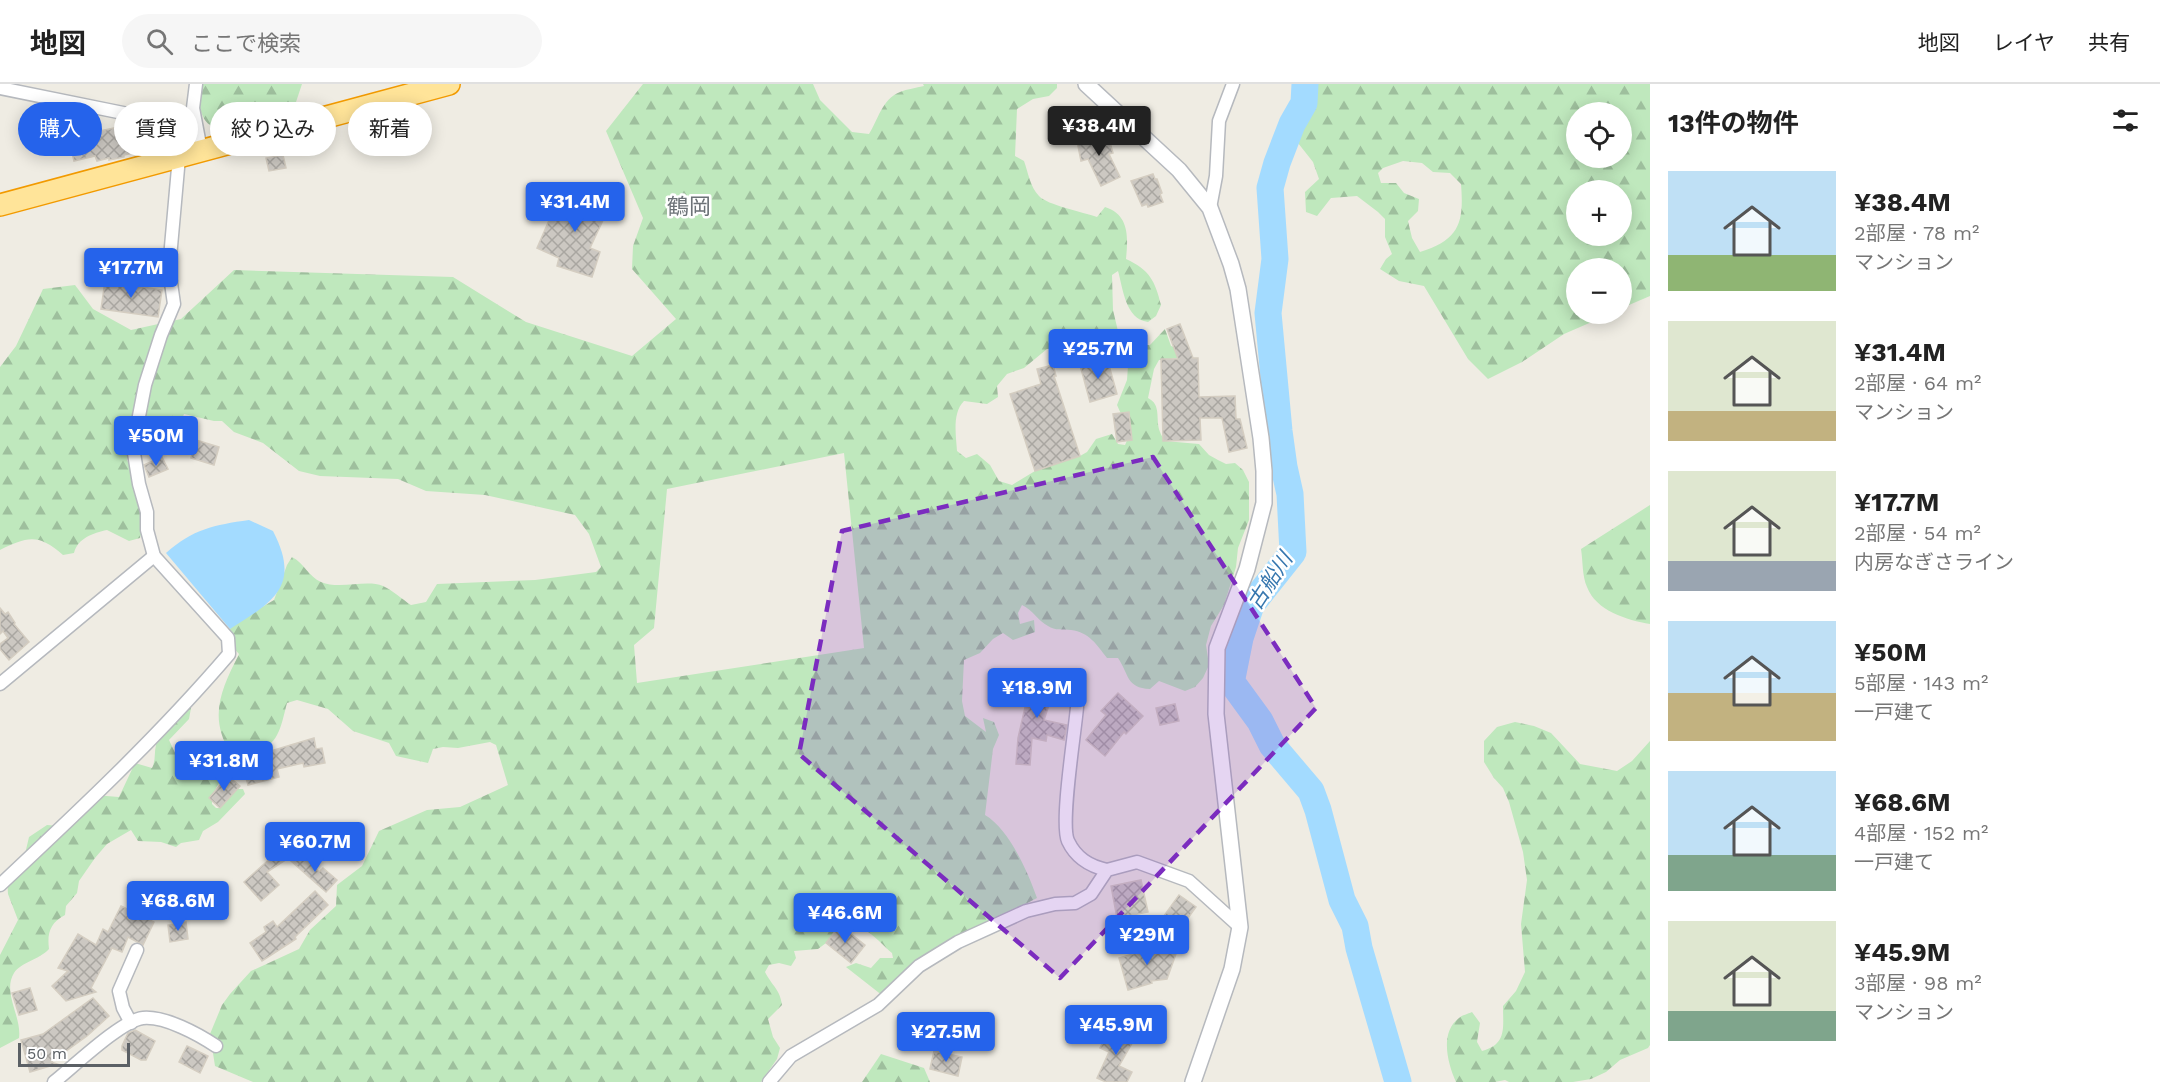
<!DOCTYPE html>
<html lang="ja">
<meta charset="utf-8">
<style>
:root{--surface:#fff;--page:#f6f6f6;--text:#222;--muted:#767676;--line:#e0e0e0;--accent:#2563eb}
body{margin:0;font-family:"Work Sans","Noto Sans JP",sans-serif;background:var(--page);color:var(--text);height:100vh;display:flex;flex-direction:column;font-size:22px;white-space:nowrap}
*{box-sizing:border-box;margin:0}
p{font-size:20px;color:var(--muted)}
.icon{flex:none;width:33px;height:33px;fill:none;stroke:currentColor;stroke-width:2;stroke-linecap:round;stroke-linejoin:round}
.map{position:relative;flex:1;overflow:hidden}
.panel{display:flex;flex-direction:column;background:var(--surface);width:510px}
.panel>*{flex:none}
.banner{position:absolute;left:18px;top:18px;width:570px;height:54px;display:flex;gap:12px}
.tools{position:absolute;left:1566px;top:18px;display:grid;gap:12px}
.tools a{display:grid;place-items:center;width:66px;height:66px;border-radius:50%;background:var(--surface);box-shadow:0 3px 15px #0003;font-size:30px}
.scale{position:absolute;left:18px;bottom:15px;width:112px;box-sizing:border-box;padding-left:6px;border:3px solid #5b6065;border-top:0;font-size:16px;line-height:21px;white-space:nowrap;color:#5b6065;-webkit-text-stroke:4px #fff;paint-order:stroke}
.price{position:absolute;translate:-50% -51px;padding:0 14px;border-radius:6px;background:var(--accent);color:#fff;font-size:20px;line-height:39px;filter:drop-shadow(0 2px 3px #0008)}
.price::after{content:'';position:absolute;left:50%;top:36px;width:18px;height:14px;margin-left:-9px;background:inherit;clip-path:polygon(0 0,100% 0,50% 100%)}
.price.active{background:#222;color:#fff}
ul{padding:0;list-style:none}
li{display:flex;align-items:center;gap:18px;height:150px;padding:0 18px}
li span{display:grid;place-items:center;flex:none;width:168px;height:120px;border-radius:0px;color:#555}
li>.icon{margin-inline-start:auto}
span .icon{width:72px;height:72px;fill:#fffc;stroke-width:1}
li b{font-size:26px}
h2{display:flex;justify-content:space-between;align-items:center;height:72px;padding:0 18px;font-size:26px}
.chip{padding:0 21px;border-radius:27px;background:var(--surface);box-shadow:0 3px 15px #0003;font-size:21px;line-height:54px}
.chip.active{background:var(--accent);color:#fff}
header{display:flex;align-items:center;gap:36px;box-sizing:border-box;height:84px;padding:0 30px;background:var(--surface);border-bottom:2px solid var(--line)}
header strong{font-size:28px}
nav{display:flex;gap:33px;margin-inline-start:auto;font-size:21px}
.search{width:420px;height:54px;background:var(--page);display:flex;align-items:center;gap:15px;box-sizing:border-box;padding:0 21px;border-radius:33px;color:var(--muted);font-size:22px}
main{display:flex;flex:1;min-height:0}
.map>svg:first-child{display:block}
.forest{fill:url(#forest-firs);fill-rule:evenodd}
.water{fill:#a3dbff}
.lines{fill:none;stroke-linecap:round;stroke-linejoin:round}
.river{stroke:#a3dbff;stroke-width:27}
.building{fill:url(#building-cross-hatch);stroke:#d4cdc1;stroke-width:1.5}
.minor-casing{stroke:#b6b9be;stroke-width:15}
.tertiary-casing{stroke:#b6b9be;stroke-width:18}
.trunk-casing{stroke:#f29a00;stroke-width:24}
.minor{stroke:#fff;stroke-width:12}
.tertiary{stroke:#fff;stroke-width:15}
.trunk{stroke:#ffe499;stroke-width:21}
.marked{fill:#7b2cbf;fill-opacity:0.2;stroke:#7b2cbf;stroke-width:4.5;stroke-dasharray:12 8;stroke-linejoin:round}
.labels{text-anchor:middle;stroke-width:5;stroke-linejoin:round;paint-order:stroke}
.water-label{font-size:21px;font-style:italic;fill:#3677af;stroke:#fff}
.quarter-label{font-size:22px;fill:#6c7277;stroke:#fff}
</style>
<header>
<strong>地図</strong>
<div class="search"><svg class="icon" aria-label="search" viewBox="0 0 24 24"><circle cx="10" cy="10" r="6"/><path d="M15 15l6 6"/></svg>ここで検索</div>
<nav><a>地図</a><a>レイヤ</a><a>共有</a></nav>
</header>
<main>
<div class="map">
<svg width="1650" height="998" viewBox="0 0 1650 998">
<defs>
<pattern id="forest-firs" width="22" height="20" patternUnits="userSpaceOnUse" patternTransform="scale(1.5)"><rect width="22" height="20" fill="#bfe8bd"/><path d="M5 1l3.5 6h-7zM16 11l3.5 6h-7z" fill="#9ebf9d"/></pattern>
<pattern id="building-cross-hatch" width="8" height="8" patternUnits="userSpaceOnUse" patternTransform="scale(1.5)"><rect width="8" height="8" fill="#ccc8c2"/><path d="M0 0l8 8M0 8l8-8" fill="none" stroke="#a9a6a1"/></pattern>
</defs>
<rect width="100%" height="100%" fill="#efece3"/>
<g class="forest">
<path d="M 199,0 L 302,0 L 295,21 C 255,34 194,77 199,0 Z"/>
<path d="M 643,0 L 813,0 L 820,16 L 852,48 L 869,50 C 878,36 882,15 900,8 C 907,5 916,4 924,2 L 923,0 L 1057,0 L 1057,4 L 1049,12 L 1033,15 L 1017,25 L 1015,72 L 1024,77 C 1028,88 1030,103 1039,112 C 1047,121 1083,128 1097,133 L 1105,123 C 1130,131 1128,154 1126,175 C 1150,186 1155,197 1161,221 L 1156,232 L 1148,238 C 1125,235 1123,204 1118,187 L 1112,191 L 1113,226 L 1121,260 L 1047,265 L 1024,284 L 1007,290 L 997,302 L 998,313 L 987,320 L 964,317 C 952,329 956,351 957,367 L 966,374 L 977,370 L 990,381 L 999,397 L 1012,401 L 1035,387 L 1080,372 L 1087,368 L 1096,355 L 1112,350 L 1118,360 L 1125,361 L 1130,350 L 1117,321 L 1127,296 L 1129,268 L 1139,261 L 1150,261 L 1165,245 L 1171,262 L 1180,265 L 1189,273 L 1159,276 L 1154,285 L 1148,314 C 1162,321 1155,335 1160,348 C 1161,351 1163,354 1165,357 L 1199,360 L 1209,371 L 1218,376 L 1226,380 L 1235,379 L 1243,386 L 1249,398 L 1249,436 L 1238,464 L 1236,483 L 1224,521 L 1211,542 L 1206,561 L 1209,581 L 1203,594 L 1195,603 L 1185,607 L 1159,597 L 1150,605 C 1126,604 1129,590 1118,574 L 1107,574 C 1097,561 1089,548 1071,546 C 1063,545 1055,547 1048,542 C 1038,537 1033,526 1022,521 L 1018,529 L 1020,540 L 1034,536 L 1035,548 L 1013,556 L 1003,549 L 993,555 L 980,569 L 964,576 L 962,617 L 965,632 L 986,648 L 983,634 L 994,638 L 999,651 L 993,665 L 985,731 C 1009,745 1028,788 1037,814 L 986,841 L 939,862 L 883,912 L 846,883 L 856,879 L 871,884 L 880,874 L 893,874 L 892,869 C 876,855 863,837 840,841 L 826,859 L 818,865 L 794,867 L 796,874 L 791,882 L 779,879 L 769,881 L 765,888 C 772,902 780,905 782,921 L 768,935 L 773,953 L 780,964 L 777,975 L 761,998 L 253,998 L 215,982 L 210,950 L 222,921 L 230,910 L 251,887 L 299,865 L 310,846 L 336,822 L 337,801 L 362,782 L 379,747 L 427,726 L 460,723 L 508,701 L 496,661 L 490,658 L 458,664 L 443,663 L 433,665 L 428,679 L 396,672 L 389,659 L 353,647 L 328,625 L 297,616 L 287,619 C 284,630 282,642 277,651 C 270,666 246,673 231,670 C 208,633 221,606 239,570 C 230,561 228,554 231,541 L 274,516 L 287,481 L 292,473 C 304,479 309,493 321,498 C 340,506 366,495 383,502 C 392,506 402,515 411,521 L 426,518 L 437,500 L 535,496 L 596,488 L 601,483 L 589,450 L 575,431 L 485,411 L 426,407 L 398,395 L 320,392 L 299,387 L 263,359 L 234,348 L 222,337 L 214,337 L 184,330 L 180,341 C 165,349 153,346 137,341 L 128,363 L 127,377 L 134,381 L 143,443 L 140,454 L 129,457 L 107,446 C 93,449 78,454 74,469 L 63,471 C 38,449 27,453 0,466 L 0,283 L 16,262 L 43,205 L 75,201 L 93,225 L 131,246 L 181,235 L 234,186 L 453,193 L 526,238 L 632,272 L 676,235 L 632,185 L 633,162 L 643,134 L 606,47 ZM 844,369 L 864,564 L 637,599 L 634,561 L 654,544 L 667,405 Z"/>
<path d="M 1303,0 L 1650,0 L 1650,212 L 1622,224 L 1622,184 L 1576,184 L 1576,230 L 1610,230 L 1564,250 L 1522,278 L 1488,295 L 1468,275 L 1424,202 L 1399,197 L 1380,185 L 1386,175 L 1392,170 L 1385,153 L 1385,135 L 1378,128 L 1357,112 L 1331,114 L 1317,132 L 1306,128 L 1305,108 L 1319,95 L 1313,78 L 1298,59 L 1290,39 L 1294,11 ZM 1576,28 L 1622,28 L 1622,74 L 1576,74 ZM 1403,77 L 1422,79 L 1433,88 L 1450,89 L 1461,100 C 1464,138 1460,156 1420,168 L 1412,154 L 1408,137 L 1418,127 L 1419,115 L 1404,109 L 1396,99 L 1381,99 L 1378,89 L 1383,84 ZM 1576,106 L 1622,106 L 1622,152 L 1576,152 Z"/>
<path d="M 1650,421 L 1650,540 C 1627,536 1596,527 1587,503 C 1582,492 1583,477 1581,465 Z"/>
<path d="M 184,623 L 191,624 L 189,635 L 169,656 L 176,671 L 185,682 L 206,677 L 217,672 L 225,675 L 228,685 C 221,697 212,706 212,720 L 216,724 L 220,724 L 235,705 L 243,705 L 245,710 L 218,738 L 203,747 L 199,756 L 181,759 L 176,763 L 161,758 L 138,757 L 131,746 L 107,760 L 95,774 L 79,797 L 77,809 L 66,822 L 65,831 C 50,839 47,849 49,865 C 39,876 21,878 14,889 C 2,908 22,933 19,954 L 0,964 L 0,871 L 18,836 L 8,810 L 7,794 L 25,770 L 29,753 L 47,741 L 59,742 L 94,711 L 119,713 L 135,679 L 152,684 C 156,676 154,669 156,661 C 159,644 172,635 184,623 Z"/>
<path d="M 1515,638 L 1534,642 L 1551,649 L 1580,680 L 1617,687 L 1632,677 L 1650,657 L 1650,961 L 1648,964 L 1620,976 L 1606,988 L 1591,995 L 1573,998 L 1509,998 L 1505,996 L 1495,998 L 1456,998 C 1448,980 1439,949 1459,934 C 1462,931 1468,930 1472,928 L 1480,939 L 1477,958 L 1482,967 C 1507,960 1503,944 1503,922 L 1516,907 L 1525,888 L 1521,840 L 1527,796 L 1523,768 L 1509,718 L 1503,704 L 1494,694 L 1484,678 L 1484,657 L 1497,643 Z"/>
<polygon points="881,970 924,984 930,998 862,998"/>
</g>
<path class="water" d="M 249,436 L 273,447 C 302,503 272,518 230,545 L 166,469 C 193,445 214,441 249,436 Z"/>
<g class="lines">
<polyline class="river" points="1305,0 1304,19 1292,40 1277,79 1270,104 1275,175 1268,229 1279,347 1284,383 1290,410 1293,468 1251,521 1240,554 1232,594 1233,600 1260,637 1272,661 1311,707 1318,726 1342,816 1355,842 1359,864 1398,998"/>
</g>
<g class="building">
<polygon points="92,32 95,48 119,43 121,50 158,43 159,51 169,49 172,61 124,71 124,73 109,76 109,74 97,77 95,72 74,77 69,57 73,56 69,38"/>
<polygon points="1107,48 1113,69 1109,70 1120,93 1101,102 1088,75 1081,77 1077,57 1089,55 1089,52"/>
<polygon points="283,71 286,84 269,87 266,74"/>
<polygon points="1153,90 1155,95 1157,95 1162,109 1160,110 1163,118 1148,123 1147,120 1142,122 1131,97"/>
<polygon points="596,108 613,115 590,164 600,168 592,193 557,182 559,174 537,164 560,111 589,124"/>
<polygon points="105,197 162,206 158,233 101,225"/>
<polygon points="1180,240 1193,274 1198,274 1199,313 1235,312 1236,335 1240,335 1247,364 1229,368 1222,334 1200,334 1201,356 1163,357 1161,275 1178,275 1167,245"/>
<polygon points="1107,274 1117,310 1090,318 1080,281"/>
<polygon points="1053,281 1056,292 1054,292 1080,372 1035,387 1010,310 1041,300 1037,285"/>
<polygon points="1129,328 1132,356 1117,358 1113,330"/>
<polygon points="196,356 219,363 214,381 191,374"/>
<polygon points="162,373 168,385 149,393 144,381"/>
<polygon points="0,524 5,530 8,528 15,539 14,540 29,558 9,576 0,565 0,560 8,554 3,547 0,550"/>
<polygon points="1038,590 1057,597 1044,636 1067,641 1064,656 1047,651 1046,657 1032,654 1030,681 1016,680 1018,654 1026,619 1023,619 1028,605 1032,607"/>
<polygon points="1118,609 1143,632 1126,650 1124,648 1105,672 1086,656 1106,631 1101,627"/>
<polygon points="1175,620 1179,637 1160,641 1156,624"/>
<polygon points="314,654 316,665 322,664 325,679 304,683 303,679 277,685 279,693 248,701 241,676"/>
<polygon points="228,692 240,702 220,724 209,714"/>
<polygon points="283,763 290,773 267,788 279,801 261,817 244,798"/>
<polygon points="301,768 319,788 323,784 337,796 326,808 291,777"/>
<polygon points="1141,796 1148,828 1117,834 1111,802"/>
<polygon points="315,807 328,821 295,853 296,855 262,877 250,859 266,848 264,843 273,837 277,843"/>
<polygon points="1179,811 1196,823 1178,848 1161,836"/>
<polygon points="121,822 154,838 143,861 128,853 122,868 112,864 91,904 96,908 66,917 52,902 68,887 58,884 78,850 96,861 103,845 108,848"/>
<polygon points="186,838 188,855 170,858 168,841"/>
<polygon points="840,841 865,861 851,879 826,859"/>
<polygon points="1152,859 1177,867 1167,895 1151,897 1152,899 1128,906 1119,874 1150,865"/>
<polygon points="30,904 37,926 19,931 12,909"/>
<polygon points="93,914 109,932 87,952 51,978 57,980 30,988 21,956 43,950"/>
<polygon points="1112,942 1135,954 1119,982 1132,988 1127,998 1106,998 1097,994 1109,968 1100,964"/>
<polygon points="135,946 155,957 146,976 141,976 122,966 122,962 128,949"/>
<polygon points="187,962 208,972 200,989 179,978"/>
<polygon points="934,967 962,973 958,992 930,985"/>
</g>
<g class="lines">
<defs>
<g id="minor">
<polyline points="196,0 193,24 201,66"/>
<polyline points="0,4 128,30 176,38 201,67"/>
<polyline points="1210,124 1216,92 1219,37 1233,0"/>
<polyline points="0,600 154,472"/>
<path d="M 1077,623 C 1075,648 1060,739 1068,757 C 1076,774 1089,782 1107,786"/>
<path d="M 0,801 C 79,727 158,653 229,570 L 228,554 L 154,472 L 147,446 L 147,428 L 139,400 L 133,363 L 145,301 L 161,251 L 174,220 L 169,185 L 179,73"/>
<polyline points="131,939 123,924 119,907 137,866"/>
<path d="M 54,998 C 73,983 122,936 143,934 C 165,932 198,950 216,962"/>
<polyline points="769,998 791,972 878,921 919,882 958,858 1026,827 1055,820 1075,819 1091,810 1107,786 1137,778 1189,797 1240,843"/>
</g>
<polyline id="tertiary" points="1086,0 1179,86 1210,124 1231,180 1238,205 1261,354 1264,387 1264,419 1247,485 1217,564 1216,630 1240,843 1232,885 1193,998"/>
<polyline id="trunk" points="0,121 449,0"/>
</defs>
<use href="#minor" class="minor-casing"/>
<use href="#tertiary" class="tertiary-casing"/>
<use href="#trunk" class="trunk-casing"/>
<use href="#minor" class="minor"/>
<use href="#tertiary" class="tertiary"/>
<use href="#trunk" class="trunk"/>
</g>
<path class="marked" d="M 1153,373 L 1316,624 L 1060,894 L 799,670 L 842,447 Z"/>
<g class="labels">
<g class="water-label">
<text transform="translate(1270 497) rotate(-57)" y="7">古船川</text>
</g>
<g class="quarter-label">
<text x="689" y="130">鶴岡</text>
</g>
</g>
</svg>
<div class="tools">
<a><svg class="icon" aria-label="locate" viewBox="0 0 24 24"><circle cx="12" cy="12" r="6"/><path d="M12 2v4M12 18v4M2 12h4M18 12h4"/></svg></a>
<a>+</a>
<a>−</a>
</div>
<div class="scale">50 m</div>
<b class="price active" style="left:1099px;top:73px">¥38.4M</b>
<b class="price" style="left:575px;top:149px">¥31.4M</b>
<b class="price" style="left:131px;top:215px">¥17.7M</b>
<b class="price" style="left:1098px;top:296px">¥25.7M</b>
<b class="price" style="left:156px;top:383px">¥50M</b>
<b class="price" style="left:1037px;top:635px">¥18.9M</b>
<b class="price" style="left:224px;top:708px">¥31.8M</b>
<b class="price" style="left:315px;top:789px">¥60.7M</b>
<b class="price" style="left:178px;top:848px">¥68.6M</b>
<b class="price" style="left:845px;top:860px">¥46.6M</b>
<b class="price" style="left:1147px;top:882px">¥29M</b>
<b class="price" style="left:1116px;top:972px">¥45.9M</b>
<b class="price" style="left:946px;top:979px">¥27.5M</b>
<div class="banner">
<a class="chip active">購入</a>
<a class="chip">賃貸</a>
<a class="chip">絞り込み</a>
<a class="chip">新着</a>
</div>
</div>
<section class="panel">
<h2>13件の物件<svg class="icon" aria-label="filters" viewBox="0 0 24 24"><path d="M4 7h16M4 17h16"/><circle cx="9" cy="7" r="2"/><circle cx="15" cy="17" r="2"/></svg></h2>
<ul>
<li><span style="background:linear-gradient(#bfe0f5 70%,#8fb573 0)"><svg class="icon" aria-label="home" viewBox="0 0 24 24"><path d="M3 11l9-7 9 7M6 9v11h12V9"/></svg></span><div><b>¥38.4M</b><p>2部屋 · 78 m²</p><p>マンション</p></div></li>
<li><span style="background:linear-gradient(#dfe7d0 75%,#c2b280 0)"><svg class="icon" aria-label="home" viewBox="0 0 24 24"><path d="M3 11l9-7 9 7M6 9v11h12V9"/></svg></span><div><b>¥31.4M</b><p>2部屋 · 64 m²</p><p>マンション</p></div></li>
<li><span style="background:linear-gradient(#dfe7d0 75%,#9aa5b1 0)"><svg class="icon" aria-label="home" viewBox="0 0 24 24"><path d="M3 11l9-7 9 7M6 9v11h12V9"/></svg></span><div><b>¥17.7M</b><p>2部屋 · 54 m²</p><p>内房なぎさライン</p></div></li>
<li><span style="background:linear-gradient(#bfe0f5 60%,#c2b280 0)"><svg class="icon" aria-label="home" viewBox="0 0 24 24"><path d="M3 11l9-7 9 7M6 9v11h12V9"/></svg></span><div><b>¥50M</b><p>5部屋 · 143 m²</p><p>一戸建て</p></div></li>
<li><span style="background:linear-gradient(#bfe0f5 70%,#7fa58c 0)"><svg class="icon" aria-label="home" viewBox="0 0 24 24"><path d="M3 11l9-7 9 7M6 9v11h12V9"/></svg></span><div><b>¥68.6M</b><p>4部屋 · 152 m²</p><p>一戸建て</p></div></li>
<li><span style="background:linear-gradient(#dfe7d0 75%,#7fa58c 0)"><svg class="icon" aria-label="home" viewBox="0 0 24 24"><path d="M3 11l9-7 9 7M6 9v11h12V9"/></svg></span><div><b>¥45.9M</b><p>3部屋 · 98 m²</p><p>マンション</p></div></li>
</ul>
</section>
</main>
